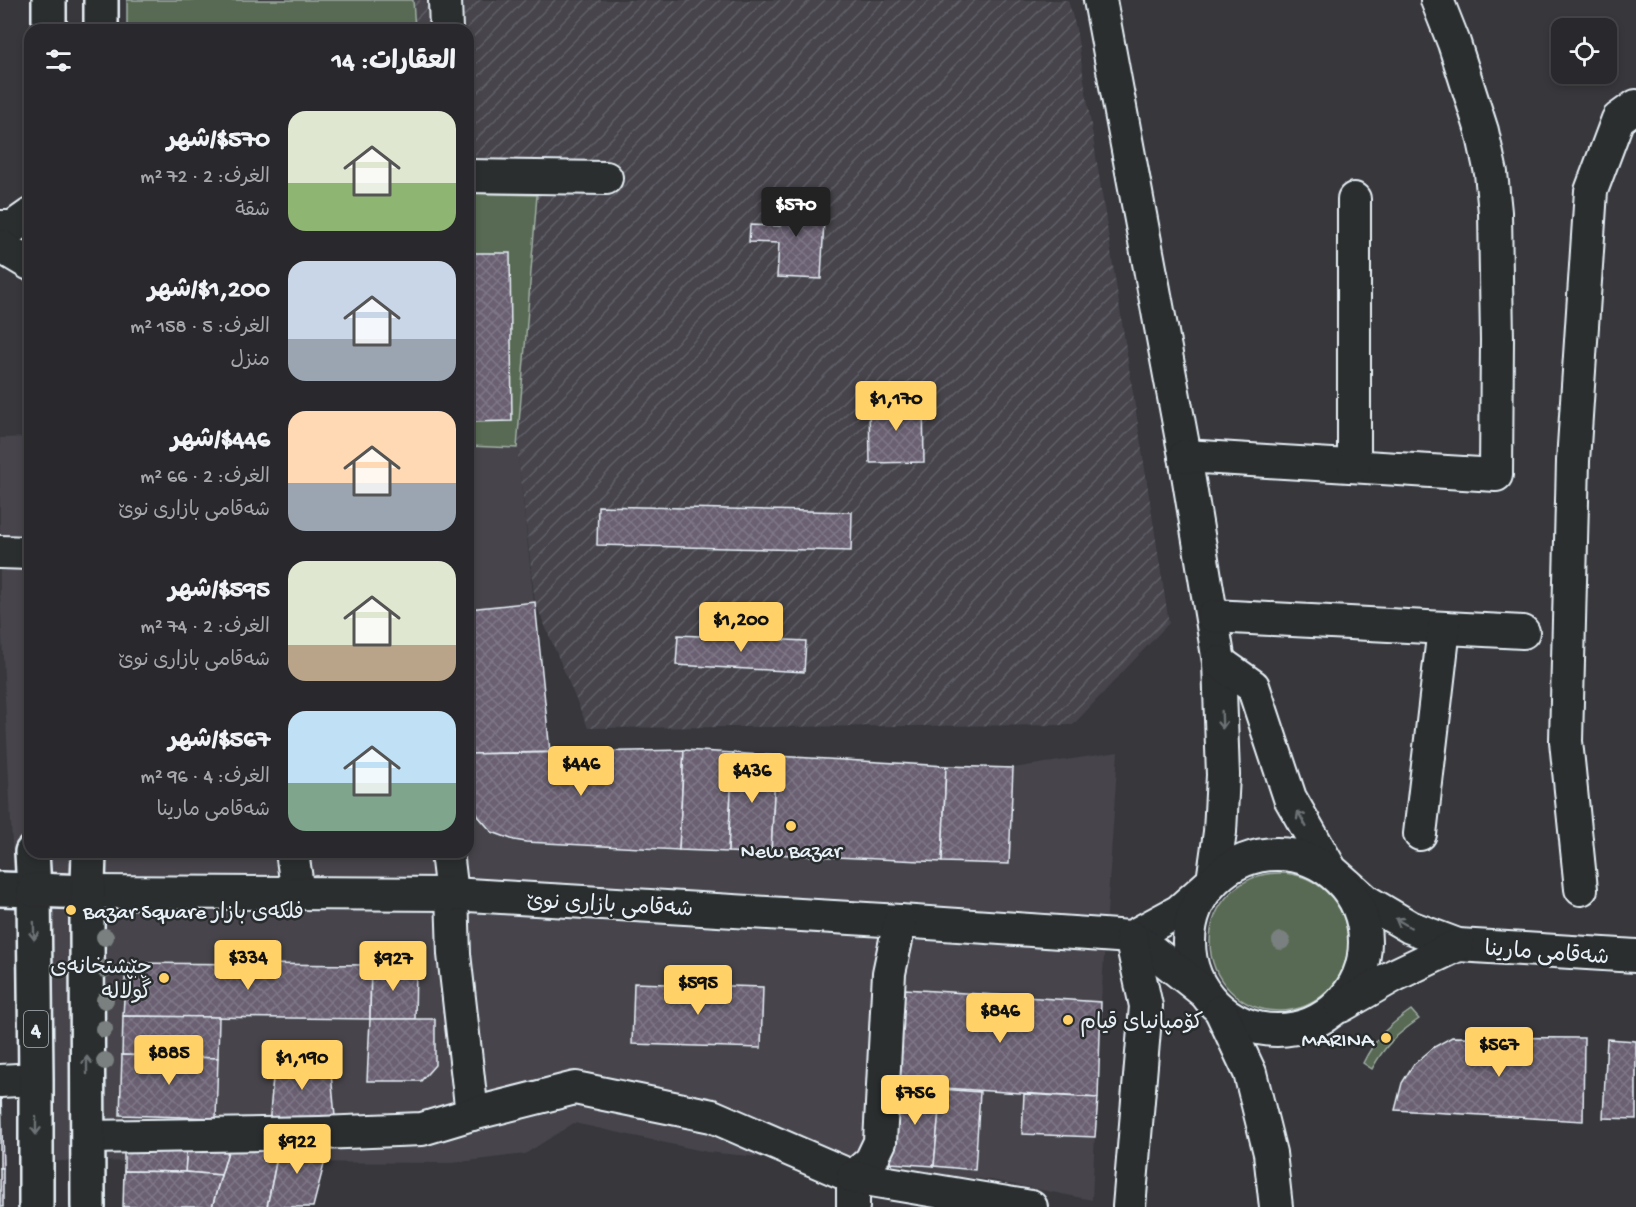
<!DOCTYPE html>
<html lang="ar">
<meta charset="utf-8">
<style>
:root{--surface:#29292d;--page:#313135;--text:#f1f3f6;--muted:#a5a6aa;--line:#454549;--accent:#ffd166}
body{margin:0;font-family:"Gochi Hand","Playpen Sans Arabic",sans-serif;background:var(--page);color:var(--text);direction:rtl;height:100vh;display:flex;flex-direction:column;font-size:22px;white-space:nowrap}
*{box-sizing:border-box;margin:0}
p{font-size:20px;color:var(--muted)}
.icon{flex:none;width:33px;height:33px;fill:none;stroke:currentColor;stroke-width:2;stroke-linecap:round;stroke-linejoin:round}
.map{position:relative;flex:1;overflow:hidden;direction:ltr}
.panel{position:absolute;left:24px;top:24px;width:450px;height:834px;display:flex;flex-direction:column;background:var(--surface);border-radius:18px;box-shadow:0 3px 9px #0003,0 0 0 2px var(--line);direction:rtl}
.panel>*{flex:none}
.controls{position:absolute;left:1551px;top:18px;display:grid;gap:12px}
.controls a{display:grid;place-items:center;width:66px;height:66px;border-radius:12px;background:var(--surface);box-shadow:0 3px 9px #0003,0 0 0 2px var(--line);font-size:30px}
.price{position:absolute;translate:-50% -51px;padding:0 14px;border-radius:6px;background:var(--accent);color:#111;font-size:20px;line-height:39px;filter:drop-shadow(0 2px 3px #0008)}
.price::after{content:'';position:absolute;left:50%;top:36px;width:18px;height:14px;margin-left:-9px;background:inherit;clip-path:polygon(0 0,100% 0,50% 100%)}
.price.selected{background:#222;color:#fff}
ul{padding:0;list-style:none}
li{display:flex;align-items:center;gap:18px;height:150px;padding:0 18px}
li span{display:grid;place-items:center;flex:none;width:168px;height:120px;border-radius:18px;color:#555}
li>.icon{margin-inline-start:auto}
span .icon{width:72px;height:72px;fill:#fffc;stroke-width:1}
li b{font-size:26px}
h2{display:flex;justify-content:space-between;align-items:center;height:72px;padding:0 18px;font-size:26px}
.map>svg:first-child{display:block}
.built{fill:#46444c}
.industrial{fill:url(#industrial-furrows)}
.green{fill:#596a53;stroke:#a0aea6;stroke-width:1.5}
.building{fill:url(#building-cross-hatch);stroke:#e8f1f8;stroke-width:1.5}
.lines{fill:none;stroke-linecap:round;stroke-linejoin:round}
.minor-casing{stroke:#e8f1f8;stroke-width:36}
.major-casing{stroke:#e8f1f8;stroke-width:38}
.highway-casing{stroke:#e8f1f8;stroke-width:38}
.minor{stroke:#2a2d2e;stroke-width:32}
.major{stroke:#2a2d2e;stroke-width:33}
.highway{stroke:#2a2d2e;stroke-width:33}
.tree{fill:#79807f}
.oneway{stroke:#6c7275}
.poi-dot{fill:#ffd166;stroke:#2a2d2e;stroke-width:2}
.labels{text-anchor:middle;stroke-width:5;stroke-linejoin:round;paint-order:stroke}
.shield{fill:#2a2d2e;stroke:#afb6bb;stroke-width:1.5}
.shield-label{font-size:21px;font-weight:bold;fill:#e8f1f8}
.poi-label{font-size:22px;fill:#e8f1f8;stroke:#2a2d2e;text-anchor:start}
.street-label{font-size:22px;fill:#e8f1f8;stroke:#2a2d2e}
</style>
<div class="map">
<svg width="1636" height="1207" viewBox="0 0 1636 1207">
<defs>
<pattern id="industrial-furrows" width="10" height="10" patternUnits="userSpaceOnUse" patternTransform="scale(1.5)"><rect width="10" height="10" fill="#46444c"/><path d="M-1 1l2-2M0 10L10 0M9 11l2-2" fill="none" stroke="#615f67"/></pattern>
<pattern id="building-cross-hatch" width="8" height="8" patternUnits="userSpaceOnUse" patternTransform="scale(1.5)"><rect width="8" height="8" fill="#6a6172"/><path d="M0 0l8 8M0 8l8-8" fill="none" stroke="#7f7887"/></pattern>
</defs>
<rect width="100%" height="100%" fill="#37373c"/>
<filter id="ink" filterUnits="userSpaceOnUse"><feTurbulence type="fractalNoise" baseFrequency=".0167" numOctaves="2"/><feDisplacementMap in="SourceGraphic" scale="12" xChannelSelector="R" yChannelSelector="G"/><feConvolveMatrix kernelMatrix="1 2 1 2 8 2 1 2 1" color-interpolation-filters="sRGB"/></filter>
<g filter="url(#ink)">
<polygon class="built" points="30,437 30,852 468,852 468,444 517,445 550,751 684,750 1013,768 1118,752 1101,1002 1092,1200 991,1180 707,1152 574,1123 525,1154 452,1163 20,1161 21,1089 18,968 0,594 0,438"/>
<polygon class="industrial" points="413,0 1068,0 1076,28 1169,623 1073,725 588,728 535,602 517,448 537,196 468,193 468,30 415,30"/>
<g class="green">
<polygon points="127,0 413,0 415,30 127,30"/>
<polygon points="468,193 537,195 517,448 468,446"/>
<circle cx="1279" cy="942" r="69"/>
<path d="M 1411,1010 L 1419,1019 C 1396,1035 1385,1045 1372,1069 L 1363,1063 C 1376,1037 1388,1026 1411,1010 Z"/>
</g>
<g class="building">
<polygon points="781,198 825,200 821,279 777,277 779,243 749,242 750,225 780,226"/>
<polygon points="468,253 510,253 512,421 468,422"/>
<polygon points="923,401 924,462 870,463 869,402"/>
<polygon points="598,506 852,512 851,551 597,545"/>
<polygon points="535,602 550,752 468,754 468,609"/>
<polygon points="678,635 806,641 804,672 676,665"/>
<polygon points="684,750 679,850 526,842 514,840 492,832 478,816 468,793 468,754"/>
<polygon points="684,750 733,753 728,852 679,850"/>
<polygon points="733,753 776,756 771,854 728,852"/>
<polygon points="776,756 946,766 942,862 771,854"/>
<polygon points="946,766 1013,768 1009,864 942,862"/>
<polygon points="126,963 371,965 370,1019 123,1016"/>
<polygon points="371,965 416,967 415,1019 370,1019"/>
<polygon points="634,983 763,987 761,1048 632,1044"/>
<polygon points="905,989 1101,1002 1098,1098 897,1085"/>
<polygon points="123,1016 219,1017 218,1058 122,1055"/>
<polygon points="370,1019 435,1019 435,1065 421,1081 367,1081"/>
<polygon points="1452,1037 1584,1038 1583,1121 1395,1110 1402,1083 1413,1065 1434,1047"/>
<polygon points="1607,1039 1636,1041 1636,1119 1603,1118"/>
<polygon points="329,1052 336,1127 269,1126 275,1053"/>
<polygon points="122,1055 218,1058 216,1118 120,1115"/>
<polygon points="897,1085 941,1089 934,1166 890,1163"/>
<polygon points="941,1089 980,1092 975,1170 934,1166"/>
<polygon points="0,1090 1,1090 3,1168 0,1168"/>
<polygon points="1024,1094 1098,1098 1095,1137 1022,1134"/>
<polygon points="231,1141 280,1143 267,1207 212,1207"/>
<polygon points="231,1141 221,1175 185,1172 187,1143"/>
<polygon points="124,1143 187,1143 185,1172 124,1171"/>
<polygon points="280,1143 329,1145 313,1207 267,1207"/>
<rect x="0" y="1168" width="3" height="39"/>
<polygon points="124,1171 185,1172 221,1175 212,1207 123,1207"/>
</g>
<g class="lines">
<defs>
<g id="minor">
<polyline points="445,0 446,30"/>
<polyline points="1100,0 1185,456 1219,662 1223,775 1220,832 1213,881 1179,911 1131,937"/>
<polyline points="468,176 606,178"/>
<polyline points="0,227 13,227 30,215"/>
<polyline points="0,246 30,264"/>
<polyline points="1185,456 1496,475 1497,340 1495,212 1491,173 1482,131 1454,43 1437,0"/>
<polyline points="1354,466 1354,199"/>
<polyline points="0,552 30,553"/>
<polyline points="1213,616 1523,632"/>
<polyline points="1219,662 1253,686 1290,798 1331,870 1366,901 1410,927 1458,945 1636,956"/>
<polyline points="1420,834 1444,628"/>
<polyline points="292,852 298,893"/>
<polyline points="447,852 452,894 454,954 472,1114"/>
<circle cx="1277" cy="942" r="88"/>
<polyline points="1581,889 1566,741 1573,461 1591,191 1618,119 1636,106"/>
<polyline points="88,892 452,894 900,921 1131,937 1150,949 1204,992"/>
<polyline points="1341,1006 1395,975 1458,945"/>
<polyline points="1221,1011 1250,1073 1270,1153 1276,1207"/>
<polyline points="0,1081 36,1079"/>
<polyline points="88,1137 320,1133 422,1129 472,1114 575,1088 712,1116 853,1177 853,1207"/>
<polyline points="853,1177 871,1161 880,1142 889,973 900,921"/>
<polyline points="853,1177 1031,1207"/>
<polyline points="1129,1207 1146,1006 1131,937"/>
</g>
<polyline id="major" points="0,889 34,890"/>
<g id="highway">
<polyline points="101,0 101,30"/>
<polyline points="49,30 49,0"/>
<polyline points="32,852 34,890 36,1079 36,1207"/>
<polyline points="34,890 88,892"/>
<polyline points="88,1207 87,916 89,852"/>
</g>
</defs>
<use href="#minor" class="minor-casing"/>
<use href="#major" class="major-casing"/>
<use href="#highway" class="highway-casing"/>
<use href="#minor" class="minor"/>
<use href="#major" class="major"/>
<use href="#highway" class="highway"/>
</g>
<g class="tree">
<circle cx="105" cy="937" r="9"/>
<circle cx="1281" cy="941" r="9"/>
<circle cx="104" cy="969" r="9"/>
<circle cx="105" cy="1000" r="9"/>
<circle cx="104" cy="1029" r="9"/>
<circle cx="105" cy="1061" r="9"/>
</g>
<defs><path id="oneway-shaft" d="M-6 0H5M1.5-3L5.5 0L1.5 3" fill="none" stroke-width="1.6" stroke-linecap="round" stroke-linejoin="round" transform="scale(1.5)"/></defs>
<g class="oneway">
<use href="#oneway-shaft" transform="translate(1222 720) rotate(88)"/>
<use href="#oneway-shaft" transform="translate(1302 819) rotate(-119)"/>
<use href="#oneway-shaft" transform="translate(1403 923) rotate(-150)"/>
<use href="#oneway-shaft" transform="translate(34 931) rotate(89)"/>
<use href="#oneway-shaft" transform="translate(87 1065) rotate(-90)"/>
<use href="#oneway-shaft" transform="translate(36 1126) rotate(90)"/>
</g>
</g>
<g class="poi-dot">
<circle cx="791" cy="826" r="6"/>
<circle cx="71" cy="910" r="6"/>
<circle cx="164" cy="978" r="6"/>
<circle cx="1068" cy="1020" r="6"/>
<circle cx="1386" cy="1038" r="6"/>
</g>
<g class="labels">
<rect class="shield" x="24" y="1011" width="24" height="36" rx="4.5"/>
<g class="shield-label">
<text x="36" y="1036">4</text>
</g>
<g class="poi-label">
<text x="791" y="857" text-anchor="middle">New Bazar</text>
<text x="83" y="918">Bazar Square فلکەی بازار</text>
<text x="152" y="973" text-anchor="end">چێشتخانەی<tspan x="152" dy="25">گوڵالە</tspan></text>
<text x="1080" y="1028">کۆمپانیای قیام</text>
<text x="1374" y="1046" text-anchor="end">MARINA</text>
</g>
<g class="street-label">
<text transform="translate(610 903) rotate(3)" y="8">شەقامی بازاری نوێ</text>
<text transform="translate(1547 951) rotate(4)" y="8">شەقامی مارینا</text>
</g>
</g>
</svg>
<div class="controls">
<a><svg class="icon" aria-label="locate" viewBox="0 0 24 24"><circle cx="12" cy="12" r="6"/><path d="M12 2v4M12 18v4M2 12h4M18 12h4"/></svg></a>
</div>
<b class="price selected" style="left:796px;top:238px">$570</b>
<b class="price" style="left:896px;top:432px">$1,170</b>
<b class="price" style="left:741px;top:653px">$1,200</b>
<b class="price" style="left:581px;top:797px">$446</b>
<b class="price" style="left:752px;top:804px">$436</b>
<b class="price" style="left:248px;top:991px">$334</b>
<b class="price" style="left:393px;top:992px">$927</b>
<b class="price" style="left:698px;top:1016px">$595</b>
<b class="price" style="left:1000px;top:1044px">$846</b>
<b class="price" style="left:1499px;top:1078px">$567</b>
<b class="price" style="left:169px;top:1086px">$885</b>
<b class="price" style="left:302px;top:1091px">$1,190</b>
<b class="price" style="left:915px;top:1126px">$756</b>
<b class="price" style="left:297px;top:1175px">$922</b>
<section class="panel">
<h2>العقارات: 14<svg class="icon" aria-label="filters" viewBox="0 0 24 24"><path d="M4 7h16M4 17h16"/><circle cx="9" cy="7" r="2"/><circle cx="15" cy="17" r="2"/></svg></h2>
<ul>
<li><span style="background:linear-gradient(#dfe7d0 60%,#8fb573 0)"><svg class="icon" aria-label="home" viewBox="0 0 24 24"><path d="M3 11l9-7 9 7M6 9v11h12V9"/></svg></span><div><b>$570/شهر</b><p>الغرف: 2 · 72 m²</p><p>شقة</p></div></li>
<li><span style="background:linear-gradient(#c9d6e8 65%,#9aa5b1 0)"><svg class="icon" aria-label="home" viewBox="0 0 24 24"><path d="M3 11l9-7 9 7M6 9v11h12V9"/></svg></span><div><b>$1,200/شهر</b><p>الغرف: 5 · 158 m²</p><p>منزل</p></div></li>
<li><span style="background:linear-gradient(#ffd9b3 60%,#9aa5b1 0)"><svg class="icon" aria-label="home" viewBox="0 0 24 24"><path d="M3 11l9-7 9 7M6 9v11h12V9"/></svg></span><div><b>$446/شهر</b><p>الغرف: 2 · 66 m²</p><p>شەقامی بازاری نوێ</p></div></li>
<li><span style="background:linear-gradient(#dfe7d0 70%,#b9a48a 0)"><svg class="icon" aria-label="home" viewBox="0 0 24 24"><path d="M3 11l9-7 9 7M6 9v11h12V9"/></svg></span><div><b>$595/شهر</b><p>الغرف: 2 · 74 m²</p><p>شەقامی بازاری نوێ</p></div></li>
<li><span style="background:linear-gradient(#bfe0f5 60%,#7fa58c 0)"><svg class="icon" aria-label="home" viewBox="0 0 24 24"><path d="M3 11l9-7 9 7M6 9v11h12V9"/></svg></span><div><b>$567/شهر</b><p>الغرف: 4 · 96 m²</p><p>شەقامی مارینا</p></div></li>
</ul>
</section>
</div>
